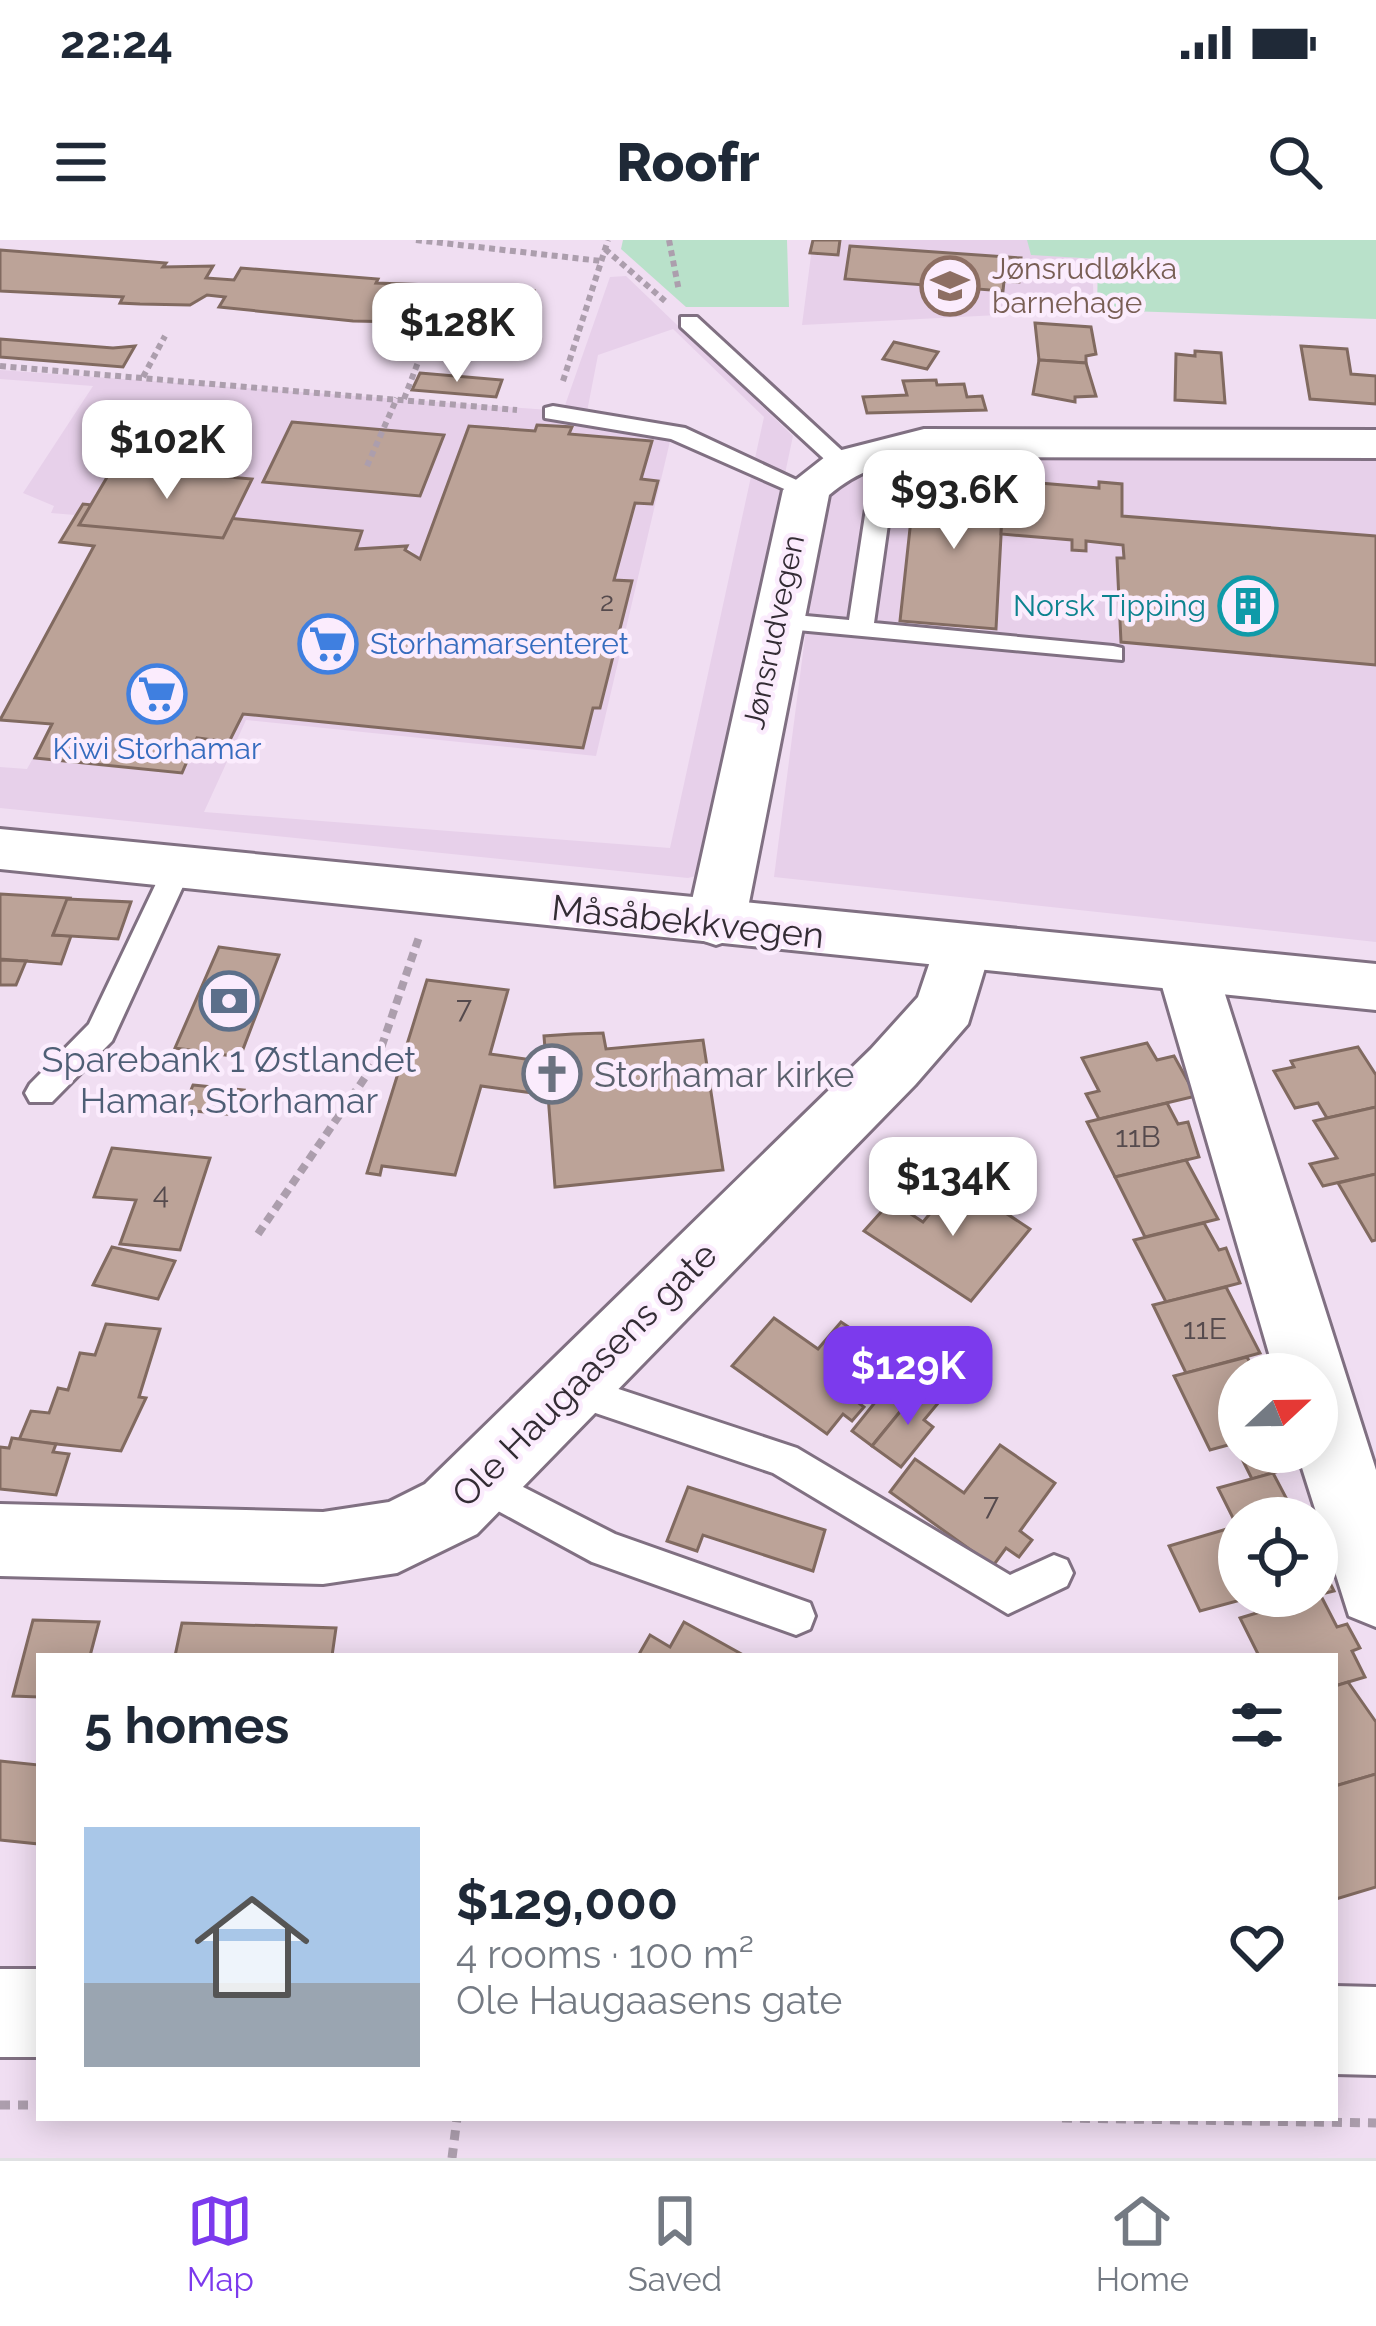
<!DOCTYPE html>
<meta charset="utf-8">
<style>
:root{--surface:#fff;--page:#f2f2f3;--text:#1f2937;--muted:#747a83;--line:#e0e1e3;--accent:#7c3aed}
body{margin:0;font-family:Raleway,sans-serif;background:var(--page);color:var(--text);height:100vh;display:flex;flex-direction:column;font-size:45px;white-space:nowrap}
*{box-sizing:border-box;margin:0}
p{font-size:39px;color:var(--muted)}
.icon{flex:none;width:66px;height:66px;fill:none;stroke:currentColor;stroke-width:2;stroke-linecap:round;stroke-linejoin:round}
.map{position:relative;flex:1;overflow:hidden}
.panel{position:absolute;left:36px;top:1413px;width:1302px;height:468px;display:flex;flex-direction:column;background:var(--surface);border-radius:0px;box-shadow:0 6px 30px #0003}
.panel>*{flex:none}
.needle{width:78px;rotate:68deg}
.controls{position:absolute;left:1218px;top:1113px;display:grid;gap:24px}
.controls a{display:grid;place-items:center;width:120px;height:120px;border-radius:50%;background:var(--surface);box-shadow:0 6px 30px #0003;font-size:60px}
.price{position:absolute;translate:-50% -102px;padding:0 27px;border-radius:24px;background:#fff;color:#222;font-size:39px;line-height:78px;filter:drop-shadow(0 3px 6px #0008)}
.price::after{content:'';position:absolute;left:50%;top:72px;width:36px;height:27px;margin-left:-18px;background:inherit;clip-path:polygon(0 0,100% 0,50% 100%)}
.price.active{background:var(--accent);color:#fff}
ul{padding:0;list-style:none}
li{display:flex;align-items:center;gap:36px;height:300px;padding:0 48px}
li span{display:grid;place-items:center;flex:none;width:336px;height:240px;border-radius:0px;color:#555}
li>.icon{margin-inline-start:auto}
span .icon{width:144px;height:144px;fill:#fffc;stroke-width:1}
li b{font-size:51px}
h2{display:flex;justify-content:space-between;align-items:center;height:144px;padding:0 48px;font-size:51px}
.status{display:flex;justify-content:space-between;align-items:center;height:84px;padding:0 60px;background:var(--surface);direction:ltr}
.status svg{height:33px;fill:currentColor}
header{display:flex;justify-content:space-between;align-items:center;height:156px;padding:0 48px;background:var(--surface);font-size:54px;font-weight:800}
.tabs{display:flex;justify-content:space-around;align-items:center;height:168px;border-top:3px solid var(--line);background:var(--surface);font-size:33px;color:var(--muted)}
.tabs a{display:grid;justify-items:center;gap:6px}
.tabs .active{color:var(--accent)}
.map>svg:first-child{display:block}
.built{fill:#e7d0ea;fill-rule:evenodd}
.green{fill:#b9e1ca}
.building{fill:#bca398;stroke:#816a60;stroke-width:3}
.lines{fill:none;stroke-linecap:round;stroke-linejoin:round}
.service-casing{stroke:#807082;stroke-width:6}
.minor-casing{stroke:#807082;stroke-width:6}
.tertiary-casing{stroke:#807082;stroke-width:6}
.primary-casing{stroke:#807082;stroke-width:6}
.path-far2{stroke:#ac9ead;stroke-width:6;stroke-dasharray:6 4.5;stroke-linecap:butt}
.path-far1{stroke:#ac9ead;stroke-width:8;stroke-dasharray:9 6;stroke-linecap:butt}
.path{stroke:#ac9ead;stroke-width:9;stroke-dasharray:10 8;stroke-linecap:butt}
.service{fill:#fff;fill-rule:evenodd}
.minor{fill:#fff;fill-rule:evenodd}
.tertiary{fill:#fff;fill-rule:evenodd}
.primary{fill:#fff;fill-rule:evenodd}
.labels{text-anchor:middle;stroke-width:9;stroke-linejoin:round;paint-order:stroke}
.far-number-label{font-size:27px;fill:#554a4d}
.far-education-label{font-size:30px;fill:#785e54;stroke:#fbecfd;text-anchor:start}
.far-culture-label{font-size:30px;fill:#0d838f;stroke:#fbecfd;text-anchor:end}
.far-street-label{font-size:30px;fill:#332c34;stroke:#fbecfd}
.far-shop-label{font-size:30px;fill:#366cbe;stroke:#fbecfd;text-anchor:start}
.number-label{font-size:30px;fill:#554a4d}
.street-label{font-size:36px;fill:#332c34;stroke:#fbecfd}
.service-label{font-size:36px;fill:#4e5e75;stroke:#fbecfd}
.worship-label{font-size:36px;fill:#5b616d;stroke:#fbecfd;text-anchor:start}
</style>
<div class="status"><b>22:24</b><svg viewBox="0 0 49 12"><path d="M0 12V9h3v3zM5 12V6h3v6zM10 12V3h3v9zM15 12V0h3v12zM26 1h20v11H26zM47 4h2v5h-2z"/></svg></div>
<header><svg class="icon" aria-label="menu" viewBox="0 0 24 24"><path d="M4 6h16M4 12h16M4 18h16"/></svg>Roofr<svg class="icon" aria-label="search" viewBox="0 0 24 24"><circle cx="10" cy="10" r="6"/><path d="M15 15l6 6"/></svg></header>
<div class="map">
<svg width="1376" height="1918" viewBox="0 0 1376 1918">
<rect width="100%" height="100%" fill="#f0def2"/>
<g class="built">
<polygon points="813,0 1031,0 1031,14 1092,19 1094,70 802,85"/>
<path d="M 626,36 L 793,196 L 700,635 L 688,638 L 0,568 L 0,527 L 27,529 L 52,484 L 36,518 L 181,533 L 197,498 L 228,502 L 243,474 L 582,507 L 593,468 L 600,467 L 631,341 L 614,340 L 635,263 L 652,264 L 658,242 L 641,239 L 651,201 L 569,194 L 571,187 L 538,185 L 420,319 L 406,306 L 356,309 L 360,291 L 83,264 L 75,275 L 51,273 L 54,266 L 23,253 L 93,146 L 0,139 L 0,130 L 563,171 L 610,37 ZM 673,89 L 764,177 L 670,608 L 204,572 L 246,480 L 596,516 L 671,197 L 584,187 L 598,115 Z"/>
<polygon points="923,218 1376,220 1376,702 774,637 823,258 841,240 884,223"/>
</g>
<g class="green">
<polygon points="623,0 787,0 789,67 686,67 621,9"/>
<polygon points="1027,0 1376,0 1376,79 1097,70 1098,19 1031,15"/>
</g>
<g class="building">
<polygon points="813,0 840,0 838,15 810,13"/>
<polygon points="850,6 1021,18 1019,42 1004,41 1003,51 845,39"/>
<polygon points="0,10 166,23 163,27 213,26 206,38 234,40 241,28 378,39 376,43 486,47 484,51 534,51 521,91 469,90 448,88 451,83 353,81 219,67 225,57 207,55 190,65 140,64 120,63 123,57 0,51"/>
<polygon points="1035,83 1091,87 1096,114 1086,116 1086,123 1039,120"/>
<polygon points="0,99 113,108 135,106 123,127 0,117"/>
<polygon points="894,102 938,112 927,129 883,119"/>
<polygon points="1301,106 1347,109 1351,134 1376,136 1376,164 1310,159"/>
<polygon points="1195,111 1221,113 1225,163 1175,160 1176,114 1195,116"/>
<polygon points="1039,120 1086,123 1096,156 1075,157 1075,162 1033,154"/>
<polygon points="420,133 502,140 496,157 412,150"/>
<polygon points="936,140 937,145 964,144 967,157 982,156 986,170 867,173 863,157 907,155 903,141"/>
<polygon points="292,182 444,195 420,256 263,242"/>
<polygon points="537,185 572,187 569,194 652,201 641,239 658,241 652,264 635,263 614,340 632,341 600,468 593,468 583,508 243,474 229,502 197,498 182,533 35,518 52,484 0,480 94,306 60,302 83,264 362,291 356,309 407,306 405,310 420,319 469,186 535,191"/>
<polygon points="113,227 252,239 223,298 79,285"/>
<polygon points="916,233 1004,240 996,389 900,381"/>
<polygon points="1004,240 1099,248 1099,242 1122,244 1122,276 1376,296 1376,425 1121,402 1117,318 1124,318 1123,305 1086,301 1086,311 1072,310 1072,300 1001,294"/>
<polygon points="0,654 70,658 53,695 71,696 61,724 0,719"/>
<polygon points="67,659 131,662 118,699 53,695"/>
<polygon points="219,707 279,715 240,817 175,808"/>
<polygon points="0,720 26,721 16,745 0,745"/>
<polygon points="427,740 508,750 490,814 546,822 544,796 573,794 603,793 606,809 703,800 723,930 555,947 548,855 481,846 455,935 382,926 380,935 367,933"/>
<polygon points="1147,803 1157,820 1174,816 1196,856 1099,879 1086,854 1099,851 1082,818"/>
<polygon points="1358,807 1376,835 1376,867 1327,878 1318,863 1295,868 1274,831 1294,827 1291,821"/>
<polygon points="193,845 244,850 235,875 183,870"/>
<polygon points="1167,863 1178,884 1188,882 1199,917 1115,937 1087,882"/>
<polygon points="1376,867 1376,934 1323,946 1310,924 1337,918 1314,881"/>
<polygon points="112,908 210,918 180,1010 120,1004 136,960 94,957"/>
<polygon points="1186,920 1218,979 1145,997 1115,937"/>
<polygon points="1376,934 1376,1000 1372,1001 1338,943"/>
<polygon points="957,941 1030,989 971,1061 864,991 891,961 923,982"/>
<polygon points="1204,983 1219,1010 1226,1008 1240,1043 1166,1062 1134,1000"/>
<polygon points="112,1007 175,1021 158,1059 93,1045"/>
<polygon points="1226,1047 1260,1113 1186,1133 1153,1065"/>
<polygon points="774,1078 818,1109 841,1082 892,1116 856,1161 864,1167 852,1181 843,1174 827,1194 732,1126"/>
<polygon points="106,1084 160,1089 139,1157 146,1158 121,1211 19,1200 31,1171 49,1173 58,1148 68,1150 80,1113 95,1115"/>
<polygon points="1247,1117 1256,1134 1239,1134 1239,1202 1210,1210 1174,1136"/>
<polygon points="905,1125 926,1140 872,1206 852,1191"/>
<polygon points="926,1140 932,1143 925,1152 939,1162 924,1180 933,1187 901,1227 872,1206"/>
<polygon points="12,1198 56,1204 53,1212 69,1214 56,1255 0,1249 0,1207 9,1208"/>
<polygon points="1239,1202 1239,1212 1297,1212 1303,1224 1252,1239 1234,1203"/>
<polygon points="1000,1205 1055,1243 1020,1291 1032,1300 1019,1317 1006,1308 993,1326 890,1252 915,1219 964,1253"/>
<polygon points="1273,1233 1293,1271 1239,1278 1237,1286 1218,1248"/>
<polygon points="688,1247 825,1290 813,1331 703,1295 697,1311 667,1301"/>
<polygon points="1237,1286 1239,1356 1315,1356 1256,1373 1248,1358 1200,1371 1169,1306"/>
<polygon points="1317,1317 1334,1351 1317,1355"/>
<polygon points="1320,1354 1337,1387 1347,1384 1360,1408 1352,1411 1365,1437 1335,1446 1335,1416 1259,1416 1240,1378"/>
<polygon points="33,1380 99,1382 90,1416 39,1416 39,1457 13,1456"/>
<polygon points="684,1382 745,1416 638,1416 650,1395 670,1407"/>
<polygon points="182,1383 336,1388 332,1416 175,1416"/>
<polygon points="1348,1442 1376,1482 1376,1534 1335,1546 1335,1446"/>
<polygon points="0,1521 39,1525 39,1604 0,1600"/>
<polygon points="1376,1534 1376,1647 1336,1659 1335,1546"/>
</g>
<g class="lines">
<defs>
<g id="service">
<polygon points="681,77 697,77 850,218 850,228 834,228 681,87"/>
<polygon points="553,166 685,188 818,250 798,255 671,199 545,178 545,168"/>
<polygon points="881,242 893,249 874,383 1113,406 1122,408 1122,420 765,387 765,375 774,373 849,380 869,249"/>
<polygon points="177,619 191,629 112,801 52,862 30,862 25,853 30,844 89,784 163,629"/>
<polygon points="570,1133 797,1208 1010,1335 1054,1315 1067,1320 1073,1333 1067,1346 1008,1374 773,1233 557,1160 552,1149 557,1138"/>
<polygon points="478,1224 615,1294 810,1363 815,1376 810,1389 796,1395 592,1322 465,1253 460,1241 465,1229"/>
</g>
<g id="minor">
<path d="M 924,189 L 1376,190 L 1376,218 L 924,217 C 888,221 857,231 829,255 L 745,683 L 737,698 L 716,705 L 695,698 L 687,683 L 783,250 L 830,213 Z"/>
<polygon points="961,686 982,692 991,708 968,784 915,845 477,1294 397,1333 323,1344 0,1336 0,1264 323,1272 389,1262 425,1244 871,809 918,757 940,692"/>
<polygon points="1187,706 1208,713 1217,729 1376,1230 1376,1387 1349,1376 1297,1212 1317,1212 1317,1134 1275,1134 1157,729 1166,713"/>
</g>
<polygon id="tertiary" points="0,589 1376,724 1376,770 0,629"/>
<g id="primary">
<rect x="0" y="1729" width="39" height="88"/>
<polygon points="1335,1746 1376,1747 1376,1835 1335,1834"/>
</g>
</defs>
<use href="#service" class="service-casing"/>
<use href="#minor" class="minor-casing"/>
<use href="#tertiary" class="tertiary-casing"/>
<use href="#primary" class="primary-casing"/>
<g class="path-far2">
<polyline points="416,0 601,21"/>
<polyline points="669,0 679,51"/>
<polyline points="605,9 665,61"/>
<polyline points="0,126 517,170"/>
<polyline points="143,137 165,96"/>
<polyline points="563,141 608,0"/>
<polyline points="404,159 420,117"/>
<polyline points="367,226 397,158"/>
</g>
<polyline class="path-far1" points="258,994 377,820 419,697"/>
<g class="path">
<polyline points="0,1865 39,1865"/>
<polyline points="1062,1878 1376,1883"/>
<polyline points="452,1918 457,1878"/>
</g>
<use href="#service" class="service"/>
<use href="#minor" class="minor"/>
<use href="#tertiary" class="tertiary"/>
<use href="#primary" class="primary"/>
</g>
<defs>
<symbol id="school-ring" viewBox="-11 -11 22 22"><circle r="9.5" fill="#fbecfd" stroke="#8d6e63" stroke-width="1.5"/><path d="M0-5L7-2L0 1L-7-2ZM-4 1L0 2.5L4 1V4Q0 6-4 4Z" fill="#8d6e63"/></symbol>
<symbol id="building-ring" viewBox="-11 -11 22 22"><circle r="9.5" fill="#fbecfd" stroke="#0f9aa8" stroke-width="1.5"/><path d="M-4-6H4V6H1V3H-1V6H-4ZM-2.5-4.3h1.7v1.8h-1.7ZM.8-4.3h1.7v1.8H.8ZM-2.5-1h1.7V.8h-1.7ZM.8-1h1.7V.8H.8Z" fill="#0f9aa8"/></symbol>
<symbol id="supermarket-ring" viewBox="-11 -11 22 22"><circle r="9.5" fill="#fbecfd" stroke="#3f7fe0" stroke-width="1.5"/><path d="M-6-5.5h2.5l.6 2H6L4.5 2H-2.5L-4.4-4H-6ZM-1.5 3.2a1.3 1.3 0 1 0 .1 0ZM3 3.2a1.3 1.3 0 1 0 .1 0Z" fill="#3f7fe0"/></symbol>
<symbol id="bank-ring" viewBox="-11 -11 22 22"><circle r="9.5" fill="#fbecfd" stroke="#5c6f8a" stroke-width="1.5"/><path d="M-6-4H6V4H-6ZM0-2.3a2.3 2.3 0 1 0 0 4.6a2.3 2.3 0 1 0 0-4.6Z" fill="#5c6f8a"/></symbol>
<symbol id="church-ring" viewBox="-11 -11 22 22"><circle r="9.5" fill="#fbecfd" stroke="#6b7280" stroke-width="1.5"/><path d="M-1.2-6h2.4v3.5h3.3v2.4h-3.3V6h-2.4V-.1h-3.3v-2.4h3.3Z" fill="#6b7280"/></symbol>
</defs>
<g fill-rule="evenodd">
<use href="#school-ring" x="917" y="13" width="66" height="66"/>
<use href="#building-ring" x="1215" y="333" width="66" height="66"/>
<use href="#supermarket-ring" x="295" y="371" width="66" height="66"/>
<use href="#supermarket-ring" x="124" y="421" width="66" height="66"/>
<use href="#bank-ring" x="196" y="728" width="66" height="66"/>
<use href="#church-ring" x="519" y="801" width="66" height="66"/>
</g>
<g class="labels">
<g class="far-number-label">
<text x="607" y="371">2</text>
</g>
<g class="far-education-label">
<text x="992" y="39">Jønsrudløkka<tspan x="992" dy="34">barnehage</tspan></text>
</g>
<g class="far-culture-label">
<text x="1206" y="376">Norsk Tipping</text>
</g>
<g class="far-street-label">
<text transform="translate(774 392) rotate(-78)" y="10">Jønsrudvegen</text>
</g>
<g class="far-shop-label">
<text x="370" y="414">Storhamarsenteret</text>
<text x="157" y="519" text-anchor="middle">Kiwi Storhamar</text>
</g>
<g class="number-label">
<text x="464" y="778">7</text>
<text x="1138" y="907">11B</text>
<text x="161" y="964">4</text>
<text x="1205" y="1099">11E</text>
<text x="991" y="1275">7</text>
</g>
<g class="street-label">
<text transform="translate(688 681) rotate(6)" y="13">Måsåbekkvegen</text>
<text transform="translate(584 1134) rotate(-45)" y="13">Ole Haugaasens gate</text>
</g>
<g class="service-label">
<text x="229" y="832">Sparebank 1 Østlandet<tspan x="229" dy="41">Hamar, Storhamar</tspan></text>
</g>
<g class="worship-label">
<text x="594" y="847">Storhamar kirke</text>
</g>
</g>
</svg>
<div class="controls">
<a><svg class="needle" viewBox="-14 -14 28 28"><path d="M0-13l5 13h-10z" fill="#e53935"/><path d="M0 13l5-13h-10z" fill="#747a83"/></svg></a>
<a><svg class="icon" aria-label="locate" viewBox="0 0 24 24"><circle cx="12" cy="12" r="6"/><path d="M12 2v4M12 18v4M2 12h4M18 12h4"/></svg></a>
</div>
<b class="price" style="left:457px;top:145px">$128K</b>
<b class="price" style="left:167px;top:262px">$102K</b>
<b class="price" style="left:954px;top:312px">$93.6K</b>
<b class="price" style="left:953px;top:999px">$134K</b>
<b class="price active" style="left:908px;top:1188px">$129K</b>
<section class="panel">
<h2>5 homes<svg class="icon" aria-label="filters" viewBox="0 0 24 24"><path d="M4 7h16M4 17h16"/><circle cx="9" cy="7" r="2"/><circle cx="15" cy="17" r="2"/></svg></h2>
<ul>
<li><span style="background:linear-gradient(#a9c7e8 65%,#9aa5b1 0)"><svg class="icon" aria-label="home" viewBox="0 0 24 24"><path d="M3 11l9-7 9 7M6 9v11h12V9"/></svg></span><div><b>$129,000</b><p>4 rooms · 100 m²</p><p>Ole Haugaasens gate</p></div><svg class="icon" aria-label="heart" viewBox="0 0 24 24"><path d="M12 20l-8-8c-3-5 5-10 8-4 3-6 11-1 8 4z"/></svg></li>
</ul>
</section>
</div>
<nav class="tabs">
<a class="active"><svg class="icon" aria-label="map" viewBox="0 0 24 24"><path d="M3 6l6-2 6 2 6-2v14l-6 2-6-2-6 2zM9 4v14M15 6v14"/></svg>Map</a>
<a><svg class="icon" aria-label="saved" viewBox="0 0 24 24"><path d="M7 4h10v16l-5-4-5 4z"/></svg>Saved</a>
<a><svg class="icon" aria-label="home" viewBox="0 0 24 24"><path d="M3 11l9-7 9 7M6 9v11h12V9"/></svg>Home</a>
</nav>
